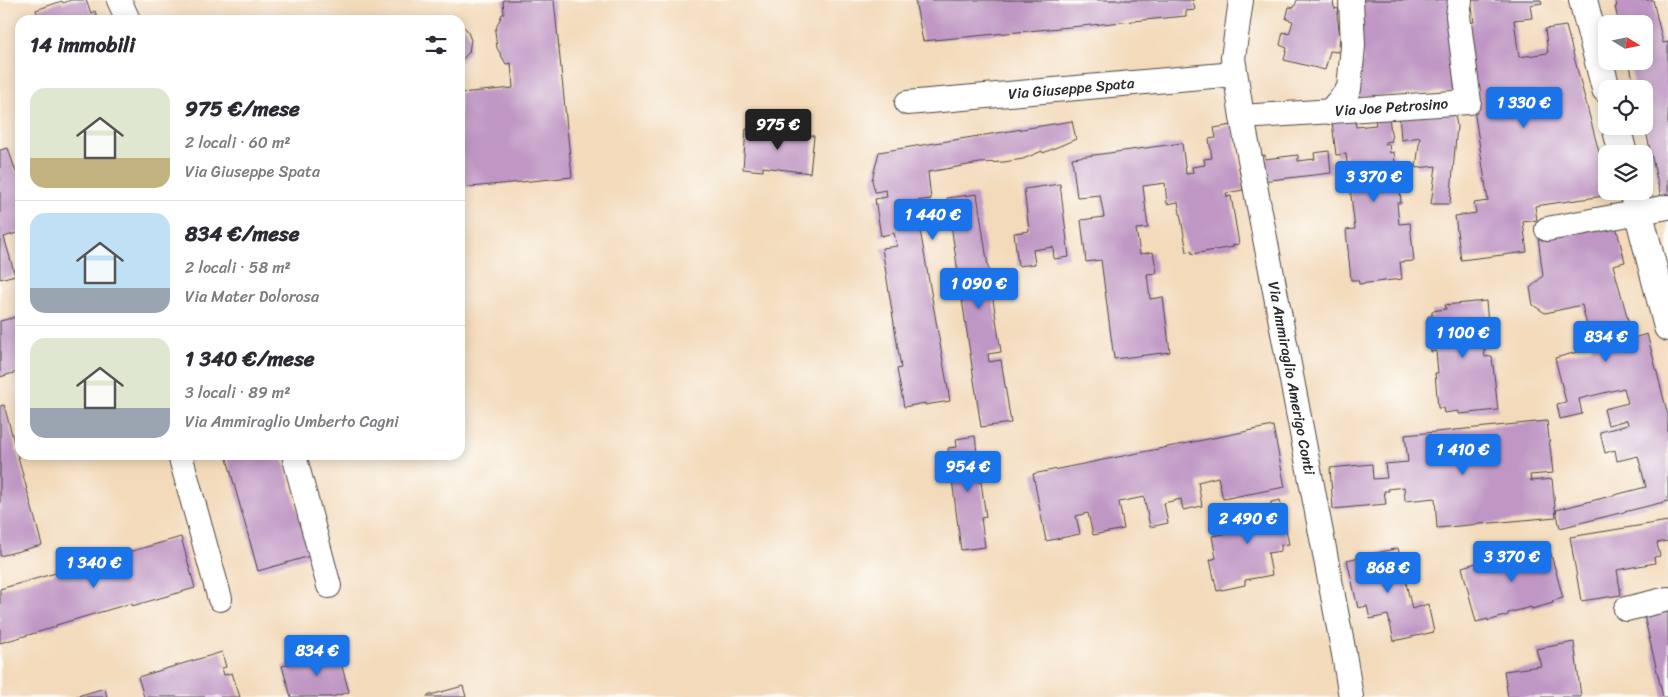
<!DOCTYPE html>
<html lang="it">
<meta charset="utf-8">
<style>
:root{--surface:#fff;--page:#f7f7f7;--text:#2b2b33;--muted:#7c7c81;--line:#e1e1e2;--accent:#1a73e8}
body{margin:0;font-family:Sriracha,sans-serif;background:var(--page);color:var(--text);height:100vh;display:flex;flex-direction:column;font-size:19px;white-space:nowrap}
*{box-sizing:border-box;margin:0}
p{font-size:16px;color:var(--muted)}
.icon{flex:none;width:28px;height:28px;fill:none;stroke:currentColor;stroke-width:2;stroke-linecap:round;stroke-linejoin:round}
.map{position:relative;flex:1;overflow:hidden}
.panel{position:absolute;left:15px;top:15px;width:450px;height:445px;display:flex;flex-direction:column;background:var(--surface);border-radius:15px;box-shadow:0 2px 12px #0003}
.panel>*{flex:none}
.needle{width:32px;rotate:100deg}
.tools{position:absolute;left:1598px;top:15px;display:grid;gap:10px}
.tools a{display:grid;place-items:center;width:55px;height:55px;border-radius:10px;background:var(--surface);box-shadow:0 2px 12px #0003;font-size:25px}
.price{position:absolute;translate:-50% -42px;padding:0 11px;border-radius:5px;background:var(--accent);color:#fff;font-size:16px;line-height:32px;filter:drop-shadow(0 1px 2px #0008)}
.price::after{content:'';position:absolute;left:50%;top:30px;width:15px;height:11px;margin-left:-8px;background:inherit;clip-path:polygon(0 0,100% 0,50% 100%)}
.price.active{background:#222;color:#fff}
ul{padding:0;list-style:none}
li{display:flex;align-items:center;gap:15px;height:125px;padding:0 15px}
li+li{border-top:1px solid var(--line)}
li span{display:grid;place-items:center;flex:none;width:140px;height:100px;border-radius:15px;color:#555}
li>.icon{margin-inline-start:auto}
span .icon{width:60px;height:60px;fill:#fffc;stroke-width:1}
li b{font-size:21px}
h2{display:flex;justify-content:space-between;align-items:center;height:60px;padding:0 15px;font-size:21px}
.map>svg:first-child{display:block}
.building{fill:#c097c4}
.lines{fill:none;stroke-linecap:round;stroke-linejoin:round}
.minor-casing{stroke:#494541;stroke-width:26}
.tertiary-casing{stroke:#494541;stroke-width:30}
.minor{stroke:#fff;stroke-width:24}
.tertiary{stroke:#fff;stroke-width:28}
.labels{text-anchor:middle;stroke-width:4;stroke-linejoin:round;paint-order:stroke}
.street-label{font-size:15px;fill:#2b2b2b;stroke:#fdfcf7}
</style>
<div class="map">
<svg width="1668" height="697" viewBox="0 0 1668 697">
<rect width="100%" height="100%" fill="#fdfcf7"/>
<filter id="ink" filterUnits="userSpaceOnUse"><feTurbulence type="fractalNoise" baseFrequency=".02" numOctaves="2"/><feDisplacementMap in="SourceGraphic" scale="10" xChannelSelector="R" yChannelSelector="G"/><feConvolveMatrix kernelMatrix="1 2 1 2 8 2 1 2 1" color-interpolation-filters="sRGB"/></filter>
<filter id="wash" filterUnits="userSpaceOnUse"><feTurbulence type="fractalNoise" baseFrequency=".0096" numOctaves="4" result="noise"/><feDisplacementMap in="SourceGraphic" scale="20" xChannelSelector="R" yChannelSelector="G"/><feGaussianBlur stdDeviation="1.12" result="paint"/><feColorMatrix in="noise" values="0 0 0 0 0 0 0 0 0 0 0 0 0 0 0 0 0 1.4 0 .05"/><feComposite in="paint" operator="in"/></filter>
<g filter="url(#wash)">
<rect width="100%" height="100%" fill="#f3dabb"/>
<g id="blocks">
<g class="building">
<polygon points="71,0 86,0 91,13 95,11 98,20 39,20 36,10 62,1 63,3"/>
<polygon points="503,0 554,0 572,177 460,188 460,93 513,88 511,63 506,64 497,48 495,31 502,14 504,14"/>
<polygon points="915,0 1193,0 1195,10 1186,11 1186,16 923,41"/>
<polygon points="1297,0 1333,0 1334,8 1339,9 1337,15 1340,38 1338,52 1330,51 1325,70 1284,60 1287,48 1280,45 1283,32 1289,34 1293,21 1286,19 1289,7 1294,8"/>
<polygon points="1359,0 1455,0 1458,91 1351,98 1350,79 1363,62"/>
<polygon points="1471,0 1541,0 1542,3 1530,5 1532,18 1514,20 1519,57 1548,53 1545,29 1566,26 1606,179 1606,191 1610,191 1611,195 1535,206 1537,220 1523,222 1527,252 1461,260 1455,216 1476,213 1474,203 1488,201 1461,24 1474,22"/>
<polygon points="1615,0 1653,0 1663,43 1668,42 1668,195 1661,197 1644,123 1644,89 1635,89 1629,61 1644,61 1644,24 1619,24 1615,7 1617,6"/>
<polygon points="460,24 467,30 471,40 469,52 460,62"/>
<polygon points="1453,104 1457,126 1450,204 1431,204 1436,166 1416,168 1420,137 1401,140 1399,113"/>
<polygon points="1389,117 1392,141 1385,142 1385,144 1389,144 1390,153 1394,152 1396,175 1406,174 1407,188 1400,189 1401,203 1397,203 1399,224 1410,223 1414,261 1400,262 1402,279 1359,284 1358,280 1351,280 1346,230 1355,229 1346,154 1336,155 1332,122 1355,120 1356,127 1376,125 1375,118"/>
<polygon points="1072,121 1076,139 1043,153 1042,151 1023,159 1004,162 980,163 928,172 931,199 915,201 950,401 925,405 925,403 904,407 897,369 901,368 882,248 897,246 894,233 881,236 875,199 887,197 886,190 875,192 872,180 879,152"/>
<polygon points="1232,125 1243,190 1226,193 1227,197 1231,196 1239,244 1233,245 1233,247 1192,254 1192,251 1187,252 1178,202 1167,204 1165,183 1143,186 1148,228 1136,229 1140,254 1153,252 1157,273 1147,274 1150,299 1163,297 1170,352 1114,359 1101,260 1086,262 1081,220 1104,217 1100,195 1077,197 1072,158 1182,143 1186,174 1193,173 1192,167 1205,165 1204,159 1212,158 1209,139 1216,138 1214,128"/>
<polygon points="746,129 814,136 810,173 763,167 763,171 743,169"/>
<polygon points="8,148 20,184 20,232 4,237 15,275 0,279 0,150"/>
<polygon points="1329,151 1331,173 1262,181 1257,156 1265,155 1265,159 1298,155 1298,161 1315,159 1314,153"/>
<polygon points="1060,184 1069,257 1054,259 1053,247 1033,250 1035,264 1018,266 1014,233 1029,231 1024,189"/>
<polygon points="977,194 1001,352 988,354 989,362 1001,360 1011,423 981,427 947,198"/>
<polygon points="1615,222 1625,262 1613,265 1633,338 1647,334 1668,415 1668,501 1560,528 1556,510 1646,487 1638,456 1617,461 1615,450 1605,453 1600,432 1628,425 1627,420 1608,425 1604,409 1628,403 1624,388 1579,399 1582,414 1560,419 1557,404 1566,402 1555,358 1592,348 1582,305 1545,313 1533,305 1530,288 1543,276 1538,237"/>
<polygon points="1486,301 1490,348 1484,348 1485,357 1492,356 1498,410 1459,414 1459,411 1444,413 1443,408 1438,408 1435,373 1438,373 1436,351 1431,352 1428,316 1432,316 1432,311 1446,309 1445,305"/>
<polygon points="20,316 20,371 0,377 0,321"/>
<polygon points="4,405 42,545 0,556 0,406"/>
<polygon points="1547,421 1553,473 1530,475 1531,481 1552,479 1556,517 1437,528 1435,498 1405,501 1404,487 1388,489 1389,491 1384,491 1386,504 1333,509 1330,468 1372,464 1373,479 1387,478 1385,464 1408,462 1405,435"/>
<polygon points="1273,426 1285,487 1223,499 1218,477 1198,482 1202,506 1183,510 1181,499 1164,503 1168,523 1150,527 1144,497 1119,502 1124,529 1093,535 1088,513 1076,516 1080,534 1046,541 1033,474"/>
<polygon points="975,436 978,461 975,461 978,482 981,482 986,517 981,518 985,547 961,550 948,448 957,447 956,439"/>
<polygon points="226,455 282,455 310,556 258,571"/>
<polygon points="1280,500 1289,544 1281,545 1281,551 1268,553 1272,575 1245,580 1245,585 1217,591 1210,560 1216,558 1212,536 1229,533 1226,514 1271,505 1271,502"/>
<polygon points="1668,521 1668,541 1657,543 1660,556 1654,557 1655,563 1617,570 1621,595 1581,601 1570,537"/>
<polygon points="181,537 195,588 132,606 132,603 56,625 56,627 0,643 0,589"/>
<polygon points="1548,543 1563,598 1552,601 1553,603 1532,609 1531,607 1508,613 1508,615 1488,621 1488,619 1476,622 1462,567"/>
<polygon points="1398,548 1412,609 1428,604 1434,632 1394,641 1388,615 1370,619 1367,606 1358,608 1347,560"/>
<polygon points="1668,601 1668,697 1663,697 1642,607"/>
<polygon points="1574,642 1581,697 1508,697 1504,671 1541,666 1536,649"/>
<polygon points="222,652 226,667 222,668 224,675 232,673 240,697 144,697 138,677"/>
<polygon points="338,652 349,692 332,697 291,697 282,666"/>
<polygon points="463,686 466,697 427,697 427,696"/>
<polygon points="105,688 107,697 74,697"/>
</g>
</g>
</g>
<g filter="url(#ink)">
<use href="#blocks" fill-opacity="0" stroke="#494541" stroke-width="1"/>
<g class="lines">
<defs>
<g id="minor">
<polyline points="119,0 128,20"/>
<path id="s1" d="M 1241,0 L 1233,58 L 1242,117 L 1344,654 L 1351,697"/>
<path id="s2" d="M 907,103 L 1235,74"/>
<polyline points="1329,112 1349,89 1353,46 1351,0"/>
<path id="s3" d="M 1242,117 L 1469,102 L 1458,16 L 1460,0"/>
<polyline points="1547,229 1668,207"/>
<polyline points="180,455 220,599"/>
<polyline points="294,455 329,586"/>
<polyline points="1626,609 1668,599"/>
</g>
<g id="tertiary">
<polyline points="1583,0 1606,89"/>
<polyline points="1616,126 1623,154"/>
<polyline points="1633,191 1668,327"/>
</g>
</defs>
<use href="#minor" class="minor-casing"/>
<use href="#tertiary" class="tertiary-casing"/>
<use href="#minor" class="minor"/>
<use href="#tertiary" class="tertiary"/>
</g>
</g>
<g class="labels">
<g class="street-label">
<text dy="5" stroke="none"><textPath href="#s2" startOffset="165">Via Giuseppe Spata</textPath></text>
<text dy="5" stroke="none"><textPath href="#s3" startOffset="150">Via Joe Petrosino</textPath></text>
<text dy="5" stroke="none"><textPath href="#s1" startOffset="384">Via Ammiraglio Amerigo Conti</textPath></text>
</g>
</g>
</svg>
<div class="tools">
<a><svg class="needle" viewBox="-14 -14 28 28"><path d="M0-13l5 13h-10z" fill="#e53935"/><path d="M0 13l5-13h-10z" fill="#7c7c81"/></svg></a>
<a><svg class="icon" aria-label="locate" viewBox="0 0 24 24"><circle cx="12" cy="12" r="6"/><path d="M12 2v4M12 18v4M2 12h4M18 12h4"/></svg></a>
<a><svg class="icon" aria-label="layers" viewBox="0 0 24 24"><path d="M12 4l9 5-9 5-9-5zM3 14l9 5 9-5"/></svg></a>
</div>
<b class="price" style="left:1524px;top:129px">1 330 €</b>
<b class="price active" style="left:778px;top:151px">975 €</b>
<b class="price" style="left:1374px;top:203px">3 370 €</b>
<b class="price" style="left:933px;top:241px">1 440 €</b>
<b class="price" style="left:979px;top:310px">1 090 €</b>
<b class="price" style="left:1463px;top:359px">1 100 €</b>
<b class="price" style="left:1606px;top:363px">834 €</b>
<b class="price" style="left:1463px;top:476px">1 410 €</b>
<b class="price" style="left:968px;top:493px">954 €</b>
<b class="price" style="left:1248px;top:545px">2 490 €</b>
<b class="price" style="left:1512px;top:583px">3 370 €</b>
<b class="price" style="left:94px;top:589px">1 340 €</b>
<b class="price" style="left:1388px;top:594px">868 €</b>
<b class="price" style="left:317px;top:677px">834 €</b>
<section class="panel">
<h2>14 immobili<svg class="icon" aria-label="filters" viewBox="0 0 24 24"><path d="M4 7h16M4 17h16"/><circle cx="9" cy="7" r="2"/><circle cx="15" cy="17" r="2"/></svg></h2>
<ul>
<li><span style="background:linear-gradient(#dfe7d0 70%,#c2b280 0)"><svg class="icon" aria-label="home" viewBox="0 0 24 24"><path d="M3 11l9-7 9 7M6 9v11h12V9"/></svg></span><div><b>975 €/mese</b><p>2 locali · 60 m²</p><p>Via Giuseppe Spata</p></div></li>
<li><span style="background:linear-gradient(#bfe0f5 75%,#9aa5b1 0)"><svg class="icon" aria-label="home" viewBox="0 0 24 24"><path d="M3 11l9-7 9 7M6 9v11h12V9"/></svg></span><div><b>834 €/mese</b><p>2 locali · 58 m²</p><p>Via Mater Dolorosa</p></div></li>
<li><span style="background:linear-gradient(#dfe7d0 70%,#9aa5b1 0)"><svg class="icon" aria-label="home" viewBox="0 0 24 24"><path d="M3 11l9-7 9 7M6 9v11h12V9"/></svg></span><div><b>1 340 €/mese</b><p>3 locali · 89 m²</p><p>Via Ammiraglio Umberto Cagni</p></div></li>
</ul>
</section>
</div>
